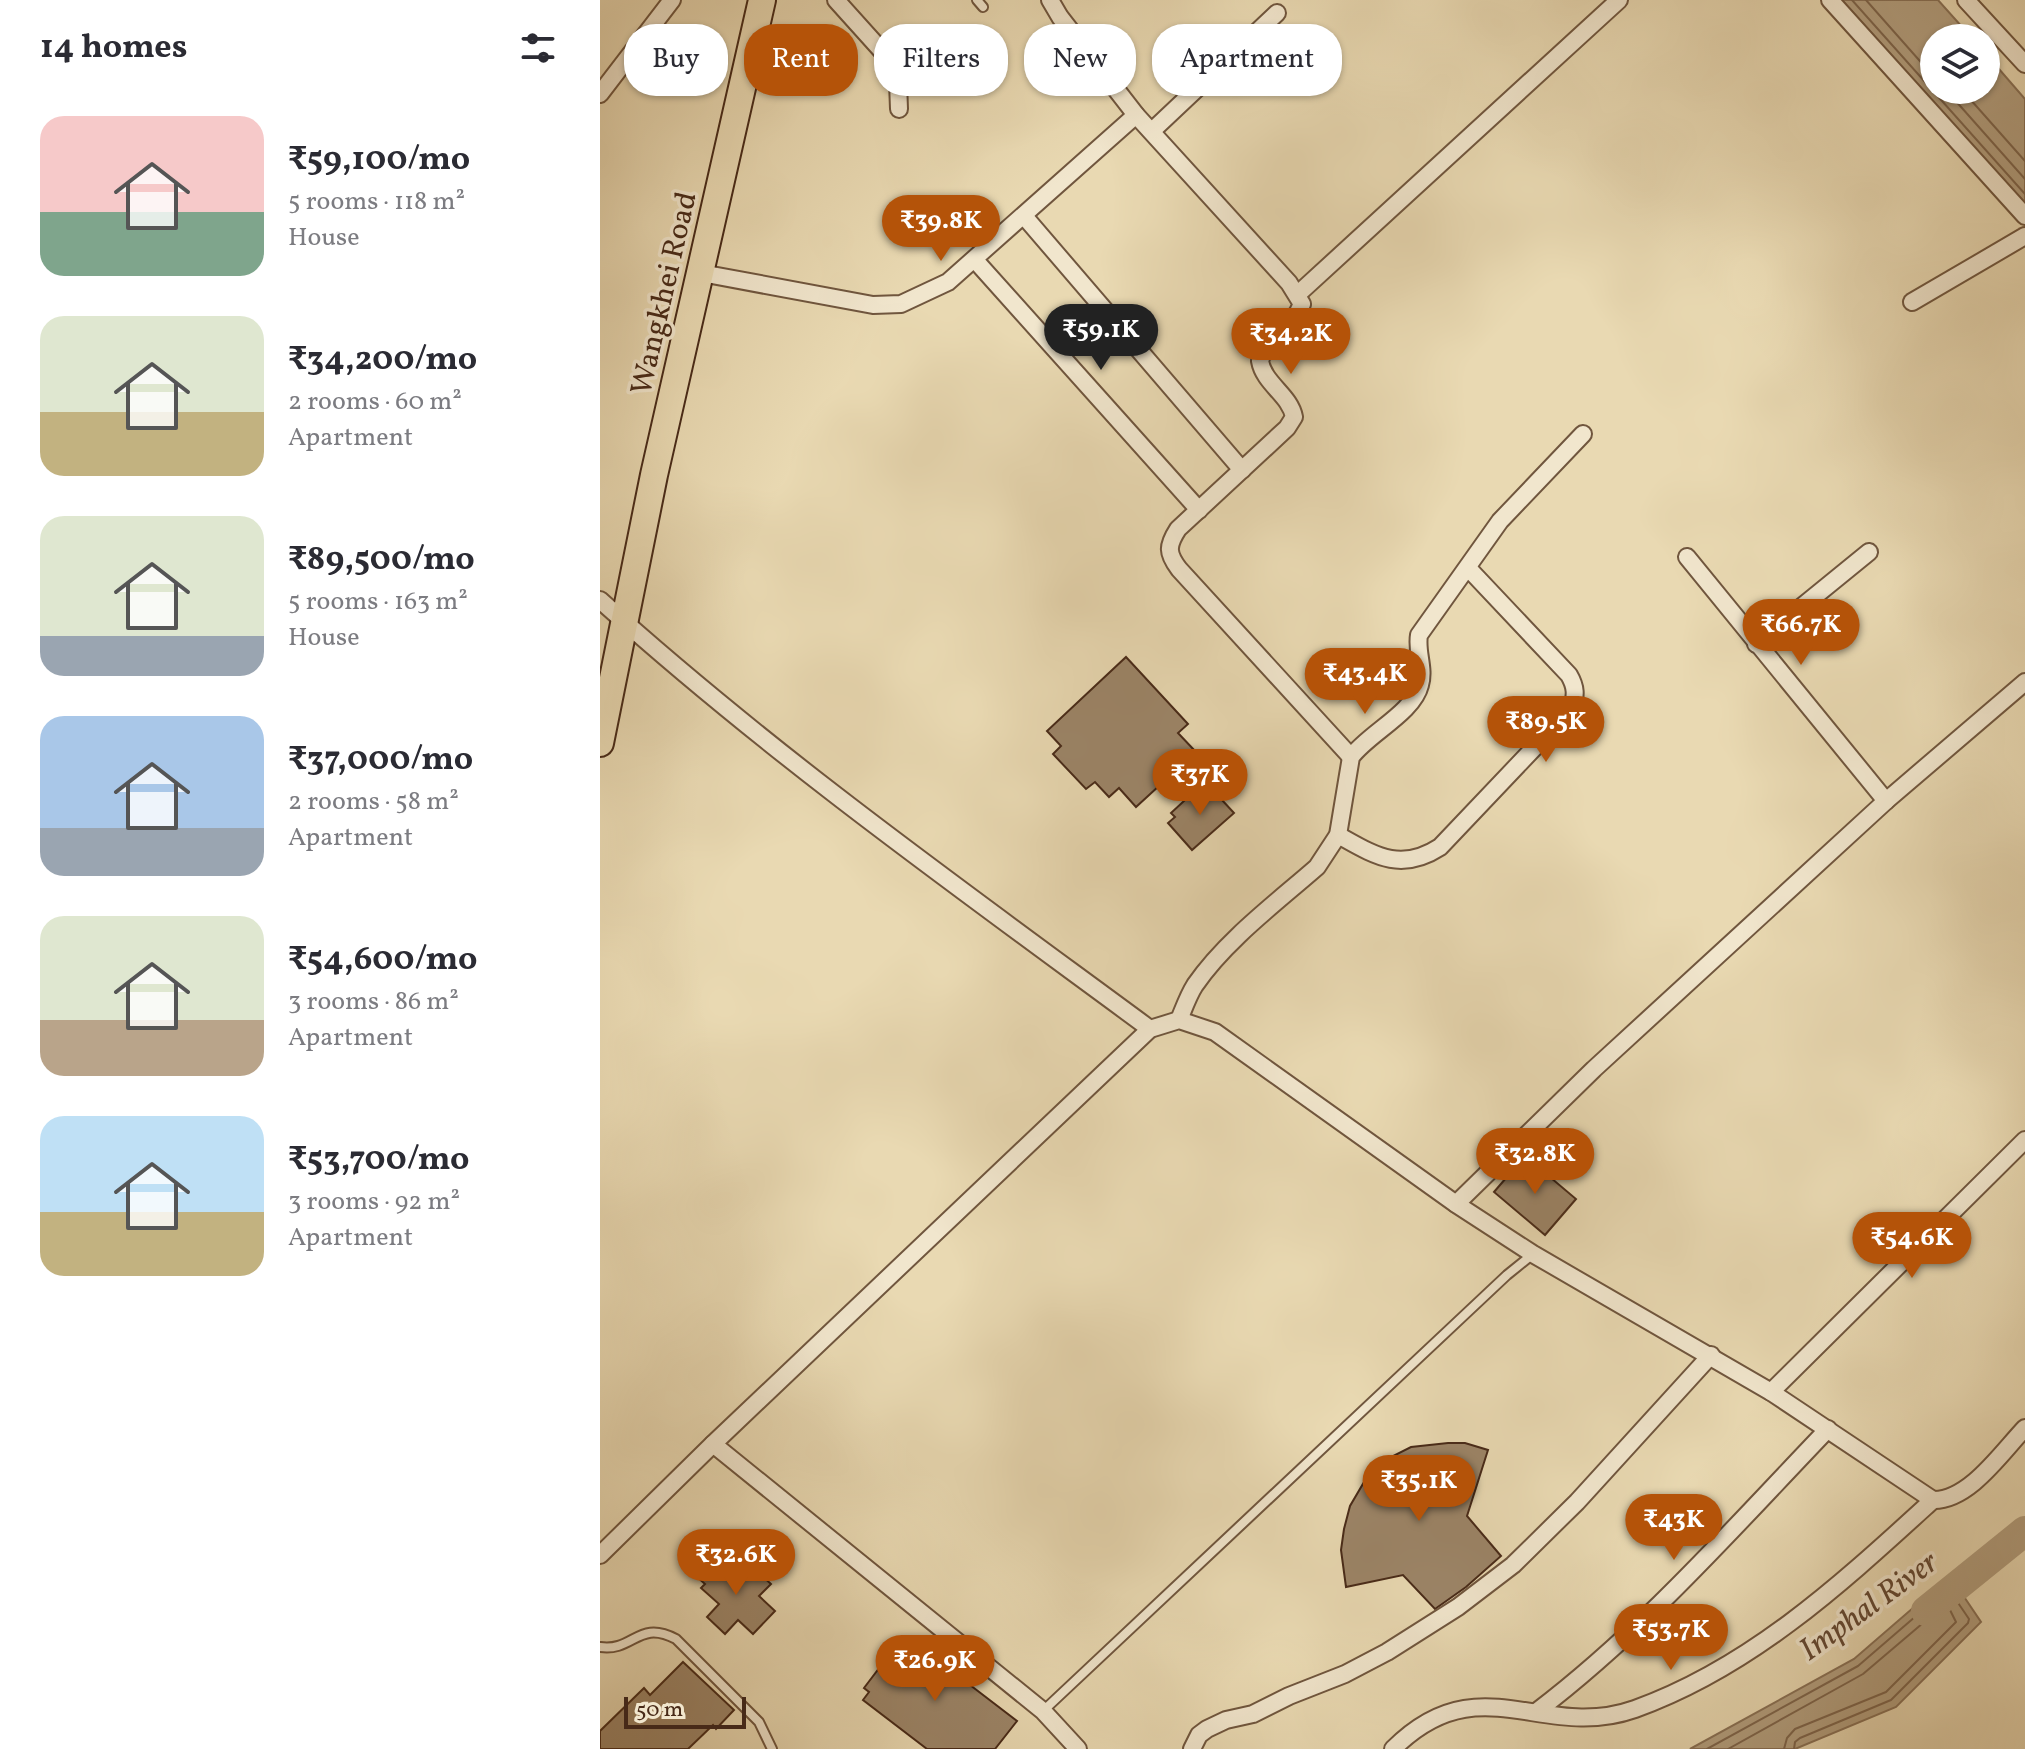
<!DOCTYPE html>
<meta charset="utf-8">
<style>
:root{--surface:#fff;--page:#f7f7f7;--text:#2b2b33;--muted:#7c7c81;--accent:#b45309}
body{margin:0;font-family:Vollkorn,serif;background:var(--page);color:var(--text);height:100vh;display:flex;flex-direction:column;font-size:30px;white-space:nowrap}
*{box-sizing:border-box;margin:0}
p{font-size:26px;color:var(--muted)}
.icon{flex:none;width:44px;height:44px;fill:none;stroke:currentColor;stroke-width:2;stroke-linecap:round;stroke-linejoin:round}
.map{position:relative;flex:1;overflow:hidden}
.side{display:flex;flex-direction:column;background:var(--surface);width:600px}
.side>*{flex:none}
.guide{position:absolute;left:24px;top:24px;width:760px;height:72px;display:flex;gap:16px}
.tools{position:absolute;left:1320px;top:24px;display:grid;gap:16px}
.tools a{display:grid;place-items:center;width:80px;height:80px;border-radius:50%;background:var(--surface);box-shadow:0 2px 6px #0004;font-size:40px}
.scale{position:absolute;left:24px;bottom:20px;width:122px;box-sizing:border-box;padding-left:8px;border:4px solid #482a18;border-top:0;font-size:22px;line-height:28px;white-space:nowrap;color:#482a18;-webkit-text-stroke:6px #f1e6cd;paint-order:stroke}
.price{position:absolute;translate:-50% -68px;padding:0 18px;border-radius:28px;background:var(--accent);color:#fff;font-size:26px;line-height:52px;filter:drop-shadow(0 2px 4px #0008)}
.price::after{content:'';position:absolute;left:50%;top:48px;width:24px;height:18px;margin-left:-12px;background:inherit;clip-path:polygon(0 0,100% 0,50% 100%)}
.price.current{background:#222;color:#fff}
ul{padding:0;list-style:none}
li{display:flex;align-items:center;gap:24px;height:200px;padding:0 40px}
li span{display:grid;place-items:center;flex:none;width:224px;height:160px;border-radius:24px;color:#555}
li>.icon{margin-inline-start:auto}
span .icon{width:96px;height:96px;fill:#fffc;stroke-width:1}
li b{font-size:34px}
h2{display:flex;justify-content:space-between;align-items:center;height:96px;padding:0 40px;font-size:34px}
.chip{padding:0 28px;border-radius:32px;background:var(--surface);box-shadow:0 2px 6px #0004;font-size:28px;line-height:72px}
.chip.current{background:var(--accent);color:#fff}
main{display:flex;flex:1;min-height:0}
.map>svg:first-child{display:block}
.water{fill:#b29e7e;stroke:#887055;stroke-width:2}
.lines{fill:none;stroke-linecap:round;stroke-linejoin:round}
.shore{stroke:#7d644b;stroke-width:2}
.river{stroke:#b29e7e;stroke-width:30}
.building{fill:#9c8568;stroke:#482a18;stroke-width:2}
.lane-casing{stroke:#70563e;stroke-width:12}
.street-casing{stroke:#70563e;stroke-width:20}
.primary-casing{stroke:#482a18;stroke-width:30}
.lane{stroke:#f1e6cd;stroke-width:8}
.street{stroke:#f1e6cd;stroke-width:16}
.primary{stroke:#e9d9b2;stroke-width:26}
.labels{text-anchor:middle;stroke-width:7;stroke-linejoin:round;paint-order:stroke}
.street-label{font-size:30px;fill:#482a18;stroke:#f1e6cd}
.water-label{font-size:32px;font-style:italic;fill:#624732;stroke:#f1e6cd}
</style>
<main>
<section class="side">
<h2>14 homes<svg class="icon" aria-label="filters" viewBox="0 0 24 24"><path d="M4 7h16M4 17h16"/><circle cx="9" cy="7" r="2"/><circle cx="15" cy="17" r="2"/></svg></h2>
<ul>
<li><span style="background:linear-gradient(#f6c9c9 60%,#7fa58c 0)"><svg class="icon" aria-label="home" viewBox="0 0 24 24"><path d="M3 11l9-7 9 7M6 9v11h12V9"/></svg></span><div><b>₹59,100/mo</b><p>5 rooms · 118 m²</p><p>House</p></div></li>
<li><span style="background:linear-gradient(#dfe7d0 60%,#c2b280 0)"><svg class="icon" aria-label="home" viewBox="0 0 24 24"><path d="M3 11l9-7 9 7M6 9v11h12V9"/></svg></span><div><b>₹34,200/mo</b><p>2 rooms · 60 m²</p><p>Apartment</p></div></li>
<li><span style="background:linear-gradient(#dfe7d0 75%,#9aa5b1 0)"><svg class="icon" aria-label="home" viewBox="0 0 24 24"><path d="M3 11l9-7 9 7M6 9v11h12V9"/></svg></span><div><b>₹89,500/mo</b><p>5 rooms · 163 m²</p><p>House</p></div></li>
<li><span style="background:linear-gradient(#a9c7e8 70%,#9aa5b1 0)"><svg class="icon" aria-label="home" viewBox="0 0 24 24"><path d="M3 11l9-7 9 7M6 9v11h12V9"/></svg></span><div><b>₹37,000/mo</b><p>2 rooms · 58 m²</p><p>Apartment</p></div></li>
<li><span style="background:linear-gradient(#dfe7d0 65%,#b9a48a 0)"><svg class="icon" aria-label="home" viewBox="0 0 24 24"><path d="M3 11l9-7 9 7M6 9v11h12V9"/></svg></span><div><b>₹54,600/mo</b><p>3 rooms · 86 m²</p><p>Apartment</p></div></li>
<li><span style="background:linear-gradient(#bfe0f5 60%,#c2b280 0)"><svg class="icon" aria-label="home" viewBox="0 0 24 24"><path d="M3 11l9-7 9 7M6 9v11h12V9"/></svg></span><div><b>₹53,700/mo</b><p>3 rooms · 92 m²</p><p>Apartment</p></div></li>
</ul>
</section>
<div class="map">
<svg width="1425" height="1749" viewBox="0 0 1425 1749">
<rect width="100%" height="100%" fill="#e9d9b2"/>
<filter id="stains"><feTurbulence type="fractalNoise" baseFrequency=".0025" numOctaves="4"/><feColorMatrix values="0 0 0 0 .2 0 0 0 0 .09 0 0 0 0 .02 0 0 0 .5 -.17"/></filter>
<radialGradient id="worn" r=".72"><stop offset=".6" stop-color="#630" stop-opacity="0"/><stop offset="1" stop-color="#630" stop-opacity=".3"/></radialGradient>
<g class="water">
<polygon points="1242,0 1338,0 1372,38 1334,38 1334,90 1386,90 1386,54 1425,99 1425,206"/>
<polygon points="1350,1576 1381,1622 1296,1707 1195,1749 1090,1749 1254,1659"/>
</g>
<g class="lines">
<g class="shore">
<polyline points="1252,0 1425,194"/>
<polyline points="1266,0 1334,77"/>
<polyline points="1346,90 1425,179"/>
<polyline points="1362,90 1425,161"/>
<polyline points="1107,1749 1258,1666 1345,1591 1350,1591 1369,1619 1368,1623 1291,1700 1200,1738 1195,1742 1194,1749"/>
<polyline points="1128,1749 1263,1674 1343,1606 1348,1606 1356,1622 1286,1692 1195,1729 1187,1738 1184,1749"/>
</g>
<polyline class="river" points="1326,1611 1425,1531"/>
</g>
<g class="building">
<polygon points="526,657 588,724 578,733 596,752 536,807 519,788 509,797 495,782 486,789 453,754 461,746 447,731"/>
<polygon points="609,786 634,813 592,850 568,823 575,817 571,813 598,788 602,793"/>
<polygon points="925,1156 976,1199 945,1235 894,1192"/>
<polygon points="848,1443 865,1443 888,1450 867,1516 901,1556 866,1587 835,1609 803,1575 746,1587 741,1550 744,1529 750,1506 767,1477 793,1456 811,1447"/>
<polygon points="111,1559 120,1567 123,1564 141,1580 152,1567 171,1584 159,1596 175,1611 153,1634 138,1620 125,1634 107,1617 119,1604 101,1588 105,1584 96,1576"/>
<polygon points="310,1639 417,1721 395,1749 327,1749 263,1700 269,1692 264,1688 299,1642 304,1646"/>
<polygon points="83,1662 134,1710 116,1729 113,1725 88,1749 0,1749 0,1731 44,1688 50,1695"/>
</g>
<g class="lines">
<defs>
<g id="lane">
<polyline points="377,0 383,7"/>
<path d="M 0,1647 C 34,1652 38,1619 76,1639 L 159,1722 L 172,1749"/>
<polyline points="443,1711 907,1275 933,1254"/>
</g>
<g id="street">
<polyline points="236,0 290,60 298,82 299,109"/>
<path d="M 450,0 L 460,17 L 536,115 L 689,283 L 702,304 C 692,329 666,338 660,361 C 664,384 690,395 694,417 L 687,428 L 578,529 C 567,546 567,553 579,569 L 751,757"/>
<polyline points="1230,0 1425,216"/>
<polyline points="1366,0 1425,64"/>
<polyline points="0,94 72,0"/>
<polyline points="553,130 677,13"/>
<polyline points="424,216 642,470"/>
<polyline points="375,260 599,510"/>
<polyline points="101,273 273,305 301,304 348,282 536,115"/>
<polyline points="698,294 1019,0"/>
<polyline points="1312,302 1425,236"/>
<polyline points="1087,557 1286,801"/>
<path d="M 0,600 C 173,756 363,891 550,1029"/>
<polyline points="1156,644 1269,552"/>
<path d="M 738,835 C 774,855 800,873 840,847 L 972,708 C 976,695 976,687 969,675 L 868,568"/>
<path d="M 579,1020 C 584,1008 588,996 595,985 C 625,941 677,902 717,867 L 738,835 L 751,757 C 769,733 813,713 820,685 C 825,668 816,652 819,635 L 900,521 L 983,434"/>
<polyline points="856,1204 994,1069 1286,801 1425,682"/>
<polyline points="1171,1392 1425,1140"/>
<polyline points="113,1444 443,1711 478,1749"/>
<path d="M 0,1555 L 113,1444 L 550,1029 L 579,1020 L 615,1032 L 856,1204 L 933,1254 L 1171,1392 L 1333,1500 C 1369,1501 1402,1452 1425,1428"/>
<path d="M 936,1712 C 1044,1630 1134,1527 1228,1429"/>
<polyline points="592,1749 599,1735 607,1729 626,1720 653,1714 689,1696 745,1674 787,1652 858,1607 913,1565 977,1502 1111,1355"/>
<path d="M 793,1749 C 879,1663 942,1742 1035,1709 C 1152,1667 1243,1582 1333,1500"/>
</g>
<polyline id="primary" points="0,743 54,475 162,0"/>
</defs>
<use href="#lane" class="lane-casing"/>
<use href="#street" class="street-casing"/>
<use href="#primary" class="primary-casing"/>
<use href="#lane" class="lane"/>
<use href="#street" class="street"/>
<use href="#primary" class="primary"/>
</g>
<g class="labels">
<g class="street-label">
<text transform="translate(63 293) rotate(-77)" y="10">Wangkhei Road</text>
</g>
<g class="water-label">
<text transform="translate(1268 1605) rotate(-36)" y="11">Imphal River</text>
</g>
</g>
<rect width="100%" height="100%" filter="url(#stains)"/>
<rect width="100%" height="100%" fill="url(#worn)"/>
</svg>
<div class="tools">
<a><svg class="icon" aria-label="layers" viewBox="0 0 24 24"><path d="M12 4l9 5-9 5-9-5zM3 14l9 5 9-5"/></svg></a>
</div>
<div class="scale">50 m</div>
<b class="price" style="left:341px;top:263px">₹39.8K</b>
<b class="price current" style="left:501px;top:372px">₹59.1K</b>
<b class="price" style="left:691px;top:376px">₹34.2K</b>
<b class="price" style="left:1201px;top:667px">₹66.7K</b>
<b class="price" style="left:765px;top:716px">₹43.4K</b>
<b class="price" style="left:946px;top:764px">₹89.5K</b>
<b class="price" style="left:600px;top:817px">₹37K</b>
<b class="price" style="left:935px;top:1196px">₹32.8K</b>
<b class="price" style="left:1312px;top:1280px">₹54.6K</b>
<b class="price" style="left:819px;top:1523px">₹35.1K</b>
<b class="price" style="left:1074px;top:1562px">₹43K</b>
<b class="price" style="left:136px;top:1597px">₹32.6K</b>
<b class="price" style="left:1071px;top:1672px">₹53.7K</b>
<b class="price" style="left:335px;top:1703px">₹26.9K</b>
<div class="guide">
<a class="chip">Buy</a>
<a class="chip current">Rent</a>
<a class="chip">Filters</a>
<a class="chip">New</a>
<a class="chip">Apartment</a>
</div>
</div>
</main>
